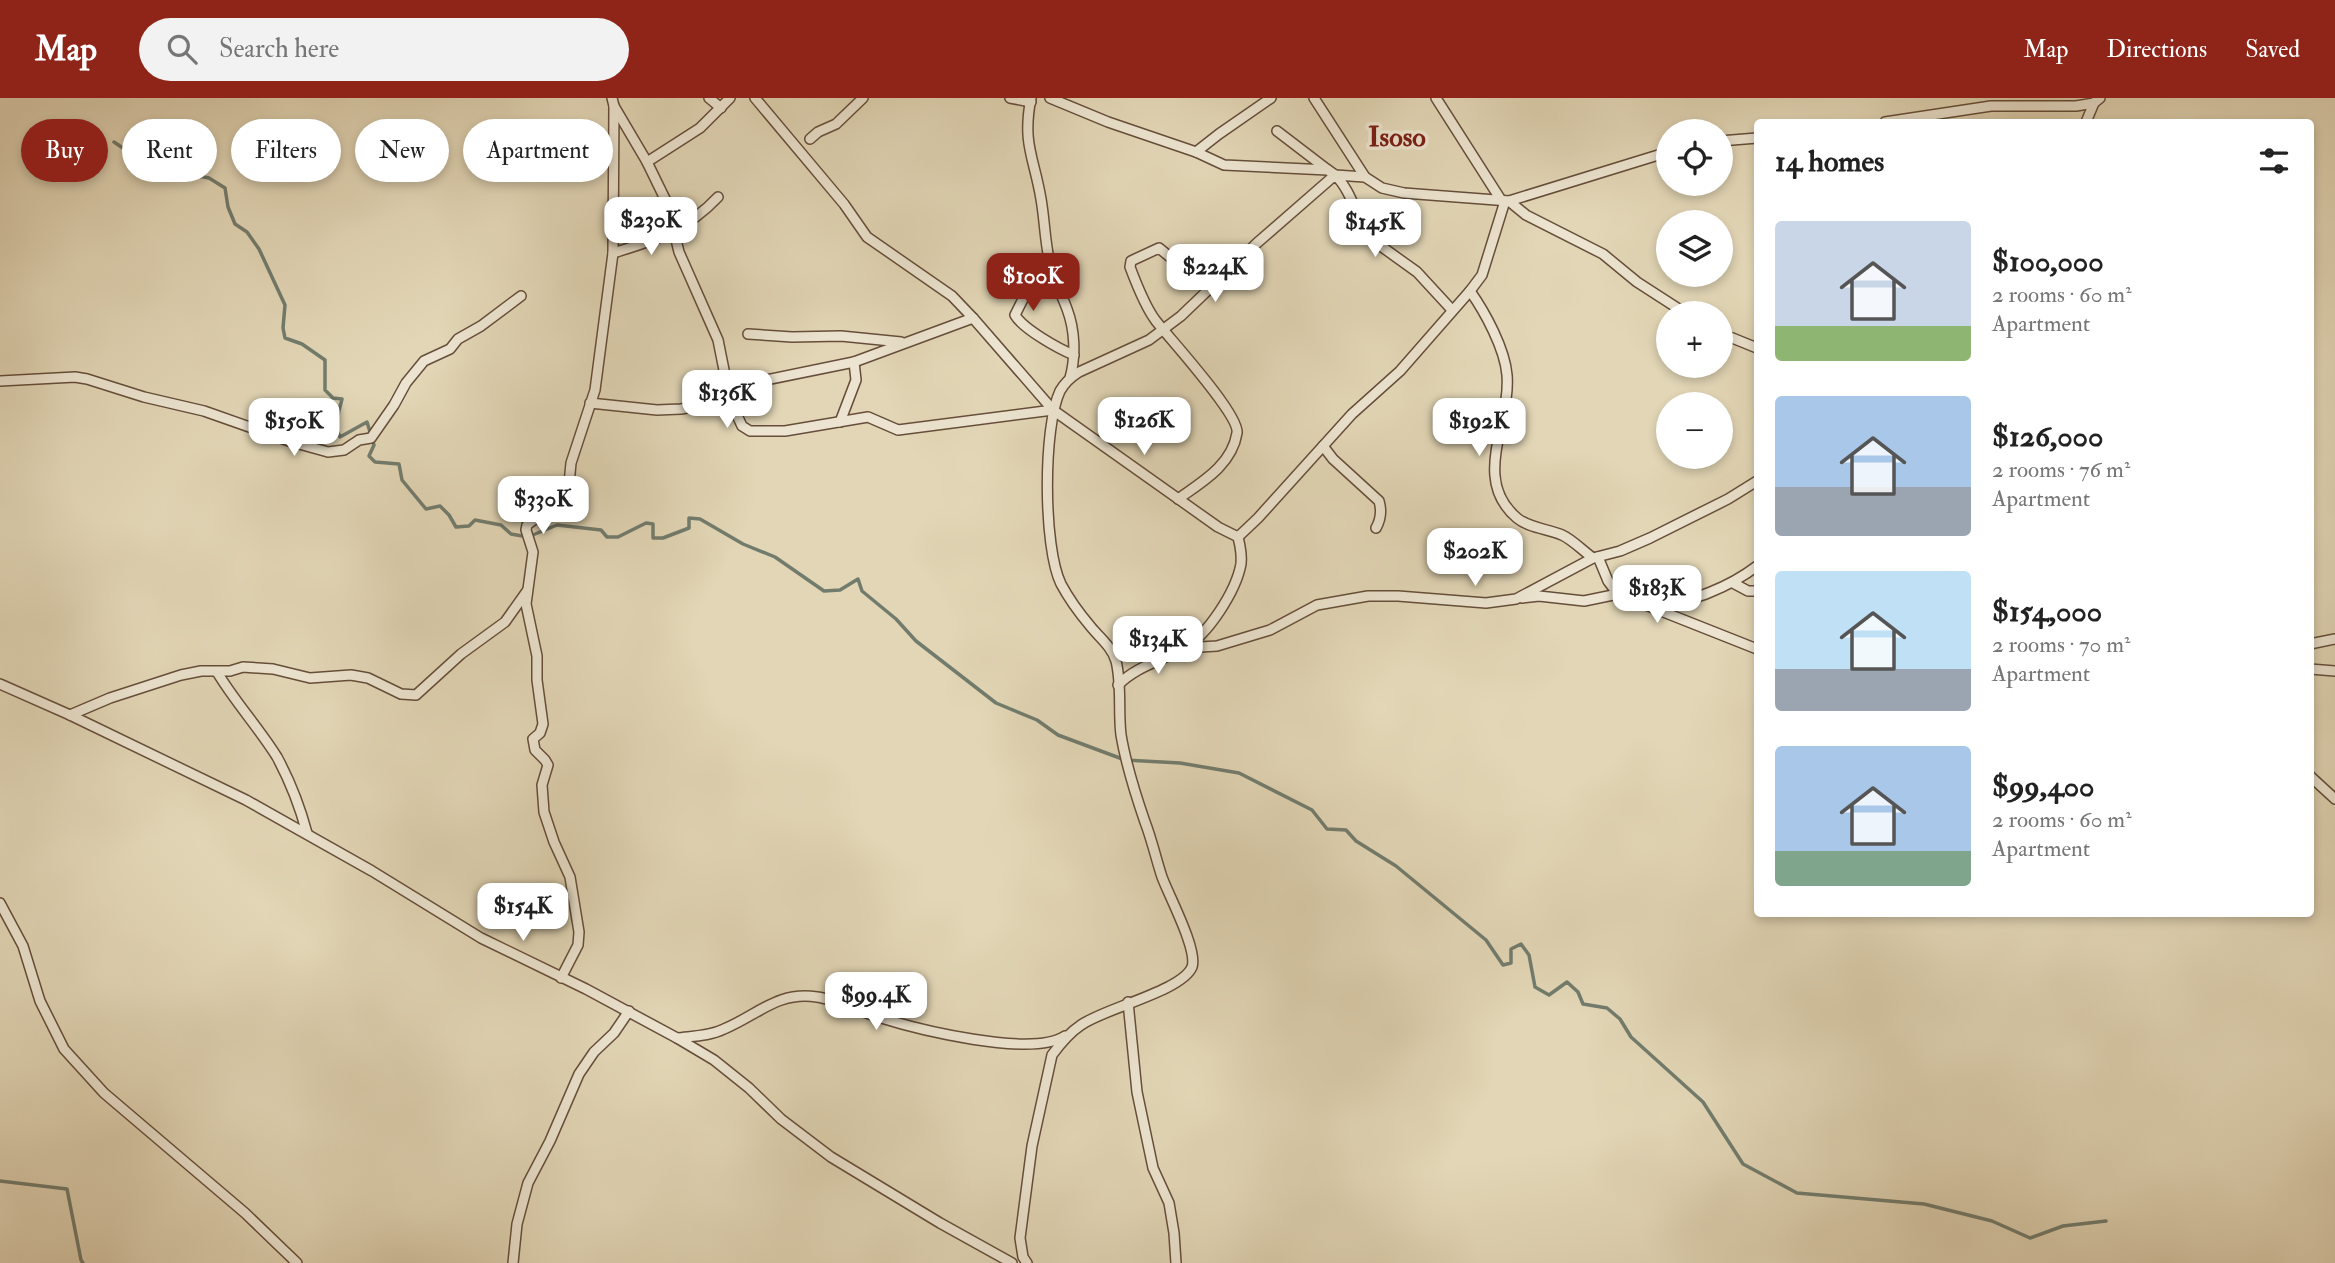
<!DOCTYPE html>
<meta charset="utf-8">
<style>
:root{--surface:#fff;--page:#f2f2f2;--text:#222;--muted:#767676;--accent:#8f2418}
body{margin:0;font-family:"IM FELL Double Pica",serif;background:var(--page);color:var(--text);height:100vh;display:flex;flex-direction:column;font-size:26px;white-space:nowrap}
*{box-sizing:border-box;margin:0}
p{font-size:23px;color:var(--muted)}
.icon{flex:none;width:38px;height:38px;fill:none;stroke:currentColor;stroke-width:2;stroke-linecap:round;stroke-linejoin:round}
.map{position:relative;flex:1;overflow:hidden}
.sheet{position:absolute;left:1754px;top:21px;width:560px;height:798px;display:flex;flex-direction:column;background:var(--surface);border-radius:7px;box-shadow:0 4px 10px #0003}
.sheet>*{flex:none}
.guide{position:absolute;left:21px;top:21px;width:665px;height:63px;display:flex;gap:14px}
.buttons{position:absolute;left:1656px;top:21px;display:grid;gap:14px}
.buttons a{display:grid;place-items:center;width:77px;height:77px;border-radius:50%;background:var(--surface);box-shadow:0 4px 10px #0003;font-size:35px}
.price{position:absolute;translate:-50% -60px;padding:0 16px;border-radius:14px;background:#fff;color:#222;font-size:23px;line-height:46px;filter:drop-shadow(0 2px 4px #0008)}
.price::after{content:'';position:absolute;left:50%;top:42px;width:21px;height:16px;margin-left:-10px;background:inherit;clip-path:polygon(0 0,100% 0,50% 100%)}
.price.active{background:var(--accent);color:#fff}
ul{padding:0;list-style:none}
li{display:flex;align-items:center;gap:21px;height:175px;padding:0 21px}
li span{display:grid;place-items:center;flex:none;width:196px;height:140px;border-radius:7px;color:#555}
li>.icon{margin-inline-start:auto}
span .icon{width:84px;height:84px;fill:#fffc;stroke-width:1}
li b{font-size:30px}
h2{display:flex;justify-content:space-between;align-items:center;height:84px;padding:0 21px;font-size:30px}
.chip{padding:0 24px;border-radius:32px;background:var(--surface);box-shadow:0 4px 10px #0003;font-size:24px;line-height:63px}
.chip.active{background:var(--accent);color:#fff}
header{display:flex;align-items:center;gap:42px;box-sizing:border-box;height:98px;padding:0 35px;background:var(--accent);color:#fff}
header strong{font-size:33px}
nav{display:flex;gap:38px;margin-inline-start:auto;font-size:24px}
.search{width:490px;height:63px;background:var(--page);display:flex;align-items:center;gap:18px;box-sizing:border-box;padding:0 24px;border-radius:38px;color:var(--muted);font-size:26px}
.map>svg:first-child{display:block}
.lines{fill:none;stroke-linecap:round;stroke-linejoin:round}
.stream{stroke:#727c6d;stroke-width:3.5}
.minor-casing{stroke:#664e3a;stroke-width:12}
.minor{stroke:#ece4d0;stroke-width:9}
.labels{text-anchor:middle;stroke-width:7;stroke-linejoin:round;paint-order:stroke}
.quarter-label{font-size:28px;font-weight:bold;fill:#7a1f14;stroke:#ece4d0}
</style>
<header>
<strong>Map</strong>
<div class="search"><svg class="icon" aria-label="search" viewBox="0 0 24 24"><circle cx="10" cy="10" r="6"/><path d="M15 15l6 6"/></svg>Search here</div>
<nav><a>Map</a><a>Directions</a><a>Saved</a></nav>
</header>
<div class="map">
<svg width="2335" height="1165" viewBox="0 0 2335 1165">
<rect width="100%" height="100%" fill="#e2d6b6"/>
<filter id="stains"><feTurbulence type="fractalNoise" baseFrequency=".00286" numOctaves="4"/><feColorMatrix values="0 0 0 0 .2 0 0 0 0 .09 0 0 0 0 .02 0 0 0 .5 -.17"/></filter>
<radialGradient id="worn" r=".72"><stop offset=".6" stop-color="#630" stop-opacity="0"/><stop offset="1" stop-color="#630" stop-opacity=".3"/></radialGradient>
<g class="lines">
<g class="stream">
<polyline points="114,44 148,67 158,63 165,72 209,80 225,90 228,109 235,126 247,134 259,151 285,207 283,230 285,240 302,246 325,262 325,292 333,300 342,301 335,328 340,339 367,324 374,347 369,358 375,364 399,366 402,382 426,411 440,408 449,417 456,429 469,428 475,422 501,427 511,436 528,439 557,427 601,432 607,439 618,439 646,425 653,426 653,440 663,440 689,430 689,420 700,421 743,446 775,459 824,493 840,492 858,481 862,493 896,521 916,543 996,605 1037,622 1058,637 1125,662 1180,665 1239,675 1312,712 1327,731 1346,732 1356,743 1396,768 1486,842 1503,867 1511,865 1511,851 1521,846 1529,857 1535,889 1549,897 1567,884 1578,894 1583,906 1607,910 1620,921 1631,939 1703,1004 1743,1066 1797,1095 1924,1106 1992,1123 2030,1140 2063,1128 2106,1123"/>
<polyline points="0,1083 67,1091 81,1162 83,1165"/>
</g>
<defs>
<g id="minor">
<polyline points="709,0 721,10"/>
<polyline points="755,0 844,106 867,139 952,198 973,220 1053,312 1218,429 1238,439 1258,420 1352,316 1400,273 1470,193 1482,177 1505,103"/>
<polyline points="1010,0 1031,4"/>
<path d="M 1031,0 C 1022,46 1034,59 1041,101 C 1045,124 1045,148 1051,170 C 1055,185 1062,197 1067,211 C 1075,232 1076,258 1070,280"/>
<polyline points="1050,0 1108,24 1196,54 1224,67 1328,72 1335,77 1365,79 1382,90 1404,95 1509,103 1526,117 1603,156 1637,184 1685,215"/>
<polyline points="1314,0 1365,79"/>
<polyline points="1436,0 1501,102"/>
<polyline points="614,8 647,64 667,105 679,154 718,242 730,302 742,328 750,333 785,333 868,319 898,332 1053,312"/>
<polyline points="1885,24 1991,8 2076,8 2094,5"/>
<polyline points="2086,24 2094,5 2100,0"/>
<polyline points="1277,33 1328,72"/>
<polyline points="810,41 818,34 836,26 863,0"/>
<polyline points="1720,43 1757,40"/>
<polyline points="1196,54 1219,36 1271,0"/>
<polyline points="647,64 700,30 730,0"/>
<polyline points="1509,103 1668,54"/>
<path d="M 613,155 C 656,142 687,132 718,99"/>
<path d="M 1049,159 L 1037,173 L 1015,217 C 1023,231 1059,251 1074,257"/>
<path d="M 1176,164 L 1159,150 L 1131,163 L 1130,169 C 1136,185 1146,210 1156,223 C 1170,241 1240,317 1237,335 C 1232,367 1202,384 1178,401"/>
<path d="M 1470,193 C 1485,214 1505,251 1507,277 C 1511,326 1471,381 1517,420 C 1529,430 1548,431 1562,437 C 1573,442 1583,453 1593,460"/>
<polyline points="1720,235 1757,250"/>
<polyline points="748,236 792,239 841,238 901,244"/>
<polyline points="0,283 75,279 87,281 144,299 204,313 292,344 328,354 344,352 359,342 371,340 394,307 406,285 424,263 450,251 458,241 481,228 521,198"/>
<polyline points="590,305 657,312 681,311 730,302 756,284 854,264 973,220"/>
<polyline points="840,324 856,282 854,264"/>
<path d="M 1323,348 L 1333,361 L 1379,403 C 1382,413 1381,421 1376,430"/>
<polyline points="1598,459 1608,483 1618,496 1757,551"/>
<polyline points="1733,485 1748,493 1757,493"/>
<polyline points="1522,500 1539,498 1584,503 1618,496"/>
<path d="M 1658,511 C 1694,501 1727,491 1757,468"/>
<polyline points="2310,546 2335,541"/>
<polyline points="1184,550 1217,548 1270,532 1317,507 1368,498 1398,498 1486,505 1516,501 1593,460 1620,453 1650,440 1728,401 1757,383"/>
<polyline points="2310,571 2335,573"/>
<path d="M 217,574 C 235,604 259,630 277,659 C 290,683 300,709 307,735"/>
<polyline points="0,586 70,617 246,702 372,773 481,840 586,891 677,940 714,962 749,990 781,1021 831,1059 940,1125 1012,1165"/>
<path d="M 1118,587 C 1137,568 1161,563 1184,550 C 1208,537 1236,493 1241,466 C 1242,457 1240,447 1238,439"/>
<polyline points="70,617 110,600 181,577 201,573 230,573 243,569 273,571 310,580 351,577 368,580 401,596 416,597 461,556 505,524 527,493"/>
<polyline points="2310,678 2335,701"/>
<polyline points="0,805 23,848 40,903 64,951 104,995 245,1115 297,1165"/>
<polyline points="561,880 578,847 579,834 570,779 554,744 544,714 542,687 548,667 545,662 535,652 533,641 540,635 543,626 537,582 537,558 526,506 533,454 526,432 527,427 539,418 555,412 564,404 568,396 571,365 595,292 613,155 614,8 612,0"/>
<polyline points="1128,904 1137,994 1153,1070 1169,1105 1174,1135 1176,1165"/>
<path d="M 677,940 C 693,938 710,938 724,931 C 758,917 777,893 817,899 C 838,902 858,913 878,919 C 916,931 1031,960 1065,938"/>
<polyline points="513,1165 517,1126 528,1085 550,1043 579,976 594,954 614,935 629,913"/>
<path d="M 1027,1165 L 1023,1159 L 1020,1140 L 1032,1048 L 1052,957 C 1060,946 1069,935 1081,927 C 1105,910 1182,893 1192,869 C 1198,852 1169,798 1162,779 C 1156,761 1152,742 1145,724 C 1135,695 1126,667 1121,637 C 1118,613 1122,587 1116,563 C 1112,549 1100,540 1091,529 C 1080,516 1069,501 1061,486 C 1043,449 1043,329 1060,293 C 1065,284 1071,279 1079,274 L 1149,242 L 1181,218 L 1257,145 L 1335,77 C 1353,94 1357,124 1371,141 L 1417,174 L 1452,212"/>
</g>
</defs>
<use href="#minor" class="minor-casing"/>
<use href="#minor" class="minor"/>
</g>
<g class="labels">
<g class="quarter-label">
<text x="1397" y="48">Isoso</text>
</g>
</g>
<rect width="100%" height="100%" filter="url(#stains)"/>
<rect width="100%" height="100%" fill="url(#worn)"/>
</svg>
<div class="buttons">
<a><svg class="icon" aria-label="locate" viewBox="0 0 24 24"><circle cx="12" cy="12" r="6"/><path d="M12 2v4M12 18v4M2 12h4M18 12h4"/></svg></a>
<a><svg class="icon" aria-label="layers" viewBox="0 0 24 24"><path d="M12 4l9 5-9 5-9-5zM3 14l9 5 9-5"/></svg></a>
<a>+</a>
<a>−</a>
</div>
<b class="price" style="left:651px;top:159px">$230K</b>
<b class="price" style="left:1375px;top:161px">$145K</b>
<b class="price" style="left:1215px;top:206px">$224K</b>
<b class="price active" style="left:1033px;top:215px">$100K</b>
<b class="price" style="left:727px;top:332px">$136K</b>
<b class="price" style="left:1144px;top:359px">$126K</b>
<b class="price" style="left:294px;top:360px">$150K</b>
<b class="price" style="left:1479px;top:360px">$192K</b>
<b class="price" style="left:543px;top:438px">$330K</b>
<b class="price" style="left:1475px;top:490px">$202K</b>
<b class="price" style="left:1657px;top:527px">$183K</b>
<b class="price" style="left:1158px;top:578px">$134K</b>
<b class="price" style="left:523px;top:845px">$154K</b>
<b class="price" style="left:876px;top:934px">$99.4K</b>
<div class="guide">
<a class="chip active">Buy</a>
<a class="chip">Rent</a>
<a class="chip">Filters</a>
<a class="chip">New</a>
<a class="chip">Apartment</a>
</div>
<section class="sheet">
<h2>14 homes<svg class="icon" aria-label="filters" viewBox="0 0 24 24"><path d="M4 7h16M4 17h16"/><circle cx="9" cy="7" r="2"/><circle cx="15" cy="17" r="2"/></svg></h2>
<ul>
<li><span style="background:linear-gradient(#c9d6e8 75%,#8fb573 0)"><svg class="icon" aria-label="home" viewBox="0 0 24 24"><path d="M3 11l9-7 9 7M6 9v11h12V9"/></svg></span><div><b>$100,000</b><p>2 rooms · 60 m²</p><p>Apartment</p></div></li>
<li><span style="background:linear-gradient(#a9c7e8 65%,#9aa5b1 0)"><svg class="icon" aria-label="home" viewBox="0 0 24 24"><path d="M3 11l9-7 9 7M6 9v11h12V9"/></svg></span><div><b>$126,000</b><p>2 rooms · 76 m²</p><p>Apartment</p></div></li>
<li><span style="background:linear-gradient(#bfe0f5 70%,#9aa5b1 0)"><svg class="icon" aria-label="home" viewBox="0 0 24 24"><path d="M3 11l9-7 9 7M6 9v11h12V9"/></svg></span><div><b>$154,000</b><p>2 rooms · 70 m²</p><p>Apartment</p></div></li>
<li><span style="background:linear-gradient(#a9c7e8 75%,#7fa58c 0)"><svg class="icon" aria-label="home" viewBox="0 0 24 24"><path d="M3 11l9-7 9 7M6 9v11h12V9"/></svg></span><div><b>$99,400</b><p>2 rooms · 60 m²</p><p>Apartment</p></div></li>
</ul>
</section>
</div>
